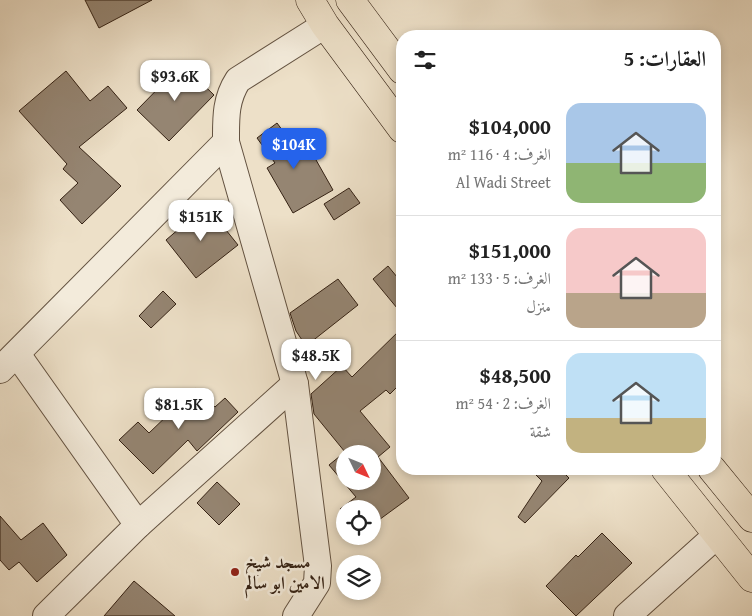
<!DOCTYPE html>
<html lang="ar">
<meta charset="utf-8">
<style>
:root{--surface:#fff;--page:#f2f2f2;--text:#222;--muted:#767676;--line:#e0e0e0;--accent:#2563eb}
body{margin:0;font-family:"Gentium Book Plus",Amiri,serif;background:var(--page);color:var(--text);direction:rtl;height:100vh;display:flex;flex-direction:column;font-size:19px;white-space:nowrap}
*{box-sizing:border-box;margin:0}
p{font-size:16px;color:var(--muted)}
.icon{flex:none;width:28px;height:28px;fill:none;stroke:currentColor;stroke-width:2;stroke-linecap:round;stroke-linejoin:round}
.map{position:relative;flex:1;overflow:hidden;direction:ltr}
.details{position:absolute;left:396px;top:30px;width:325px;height:445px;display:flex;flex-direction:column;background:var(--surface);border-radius:20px;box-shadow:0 2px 8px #0003;direction:rtl}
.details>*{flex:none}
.needle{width:32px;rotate:133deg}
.fabs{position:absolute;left:336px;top:445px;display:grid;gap:10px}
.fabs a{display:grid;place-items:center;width:45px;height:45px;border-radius:50%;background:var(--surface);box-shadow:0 2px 8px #0003;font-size:25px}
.price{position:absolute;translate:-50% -42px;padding:0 11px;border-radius:10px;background:#fff;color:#222;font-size:16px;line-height:32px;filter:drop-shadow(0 1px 2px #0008)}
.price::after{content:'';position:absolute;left:50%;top:30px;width:15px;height:11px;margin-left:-8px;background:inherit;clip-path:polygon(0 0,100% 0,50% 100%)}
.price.on{background:var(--accent);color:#fff}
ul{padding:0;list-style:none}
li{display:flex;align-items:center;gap:15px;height:125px;padding:0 15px}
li+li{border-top:1px solid var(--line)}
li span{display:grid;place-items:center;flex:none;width:140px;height:100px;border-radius:15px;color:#555}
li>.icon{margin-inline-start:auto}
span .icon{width:60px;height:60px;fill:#fffc;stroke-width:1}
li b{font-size:21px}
h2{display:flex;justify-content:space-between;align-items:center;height:60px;padding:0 15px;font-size:21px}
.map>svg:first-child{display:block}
.building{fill:#958572;stroke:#352214;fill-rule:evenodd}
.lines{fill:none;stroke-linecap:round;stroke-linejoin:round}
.minor-casing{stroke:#635241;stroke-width:28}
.major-casing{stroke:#352214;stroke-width:29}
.minor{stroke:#f3ebdb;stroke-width:26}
.major{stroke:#ede0c8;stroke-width:28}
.poi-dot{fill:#8f2418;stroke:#f3ebdb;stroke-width:2}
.labels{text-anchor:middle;stroke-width:5;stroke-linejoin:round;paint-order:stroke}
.poi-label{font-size:18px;font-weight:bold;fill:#352214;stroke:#f3ebdb;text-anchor:start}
</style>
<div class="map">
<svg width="752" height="616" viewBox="0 0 752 616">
<rect width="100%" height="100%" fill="#ede0c8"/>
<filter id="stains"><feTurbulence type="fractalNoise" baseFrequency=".004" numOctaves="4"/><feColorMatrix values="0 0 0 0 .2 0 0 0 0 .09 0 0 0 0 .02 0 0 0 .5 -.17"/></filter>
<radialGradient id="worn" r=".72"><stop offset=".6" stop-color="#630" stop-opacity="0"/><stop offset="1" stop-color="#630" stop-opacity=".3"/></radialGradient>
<g class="building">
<polygon points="85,0 152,0 99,28"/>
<polygon points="182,64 214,95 169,141 137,110"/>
<polygon points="66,71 90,101 108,86 127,108 79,147 121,186 82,224 60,200 78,183 63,169 67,164 19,111"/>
<polygon points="277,123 297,150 307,144 333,190 293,213 267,168 275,163 257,138"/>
<polygon points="349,188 360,203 334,220 324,204"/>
<polygon points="210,210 238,245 196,278 166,240 180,228 178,225 195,211 200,218"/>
<polygon points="388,266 402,283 402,314 373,279"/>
<polygon points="338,279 358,305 306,346 296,331 290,313"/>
<polygon points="163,291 176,304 151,328 139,316"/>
<path d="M 402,328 L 402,382 L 390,394 L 386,390 L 360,411 L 390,447 L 378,457 L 409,498 L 372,525 L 372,509 L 340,509 L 356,497 L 329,465 L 345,452 L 314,414 L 311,394 L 342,366 L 352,377 ZM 345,454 L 372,454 L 372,481 L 345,481 Z"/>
<polygon points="196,388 215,407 225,398 238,412 197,451 188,440 153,474 119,440 138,422 149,433"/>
<polygon points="530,469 560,469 569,478 525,523 518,517 542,481"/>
<polygon points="217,482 240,504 219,525 197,503"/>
<polygon points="0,516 21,540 43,523 67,555 37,582 19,562 9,570 0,560"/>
<polygon points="602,533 632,563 576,616 546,586 576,555 578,557"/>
<polygon points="134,581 175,616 104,616"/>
</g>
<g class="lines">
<defs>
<g id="minor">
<polyline points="226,142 295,384 318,566 317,583 296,616"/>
<polyline points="17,354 138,525"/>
<path d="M 0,370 L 226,142 C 226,119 225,100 238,80 L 325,25"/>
<polyline points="46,616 138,525 295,384"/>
<polyline points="627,616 717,535"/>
</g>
<g id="major">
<polyline points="310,0 325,25 402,129"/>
<polyline points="350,0 402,70"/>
<polyline points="665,469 752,578"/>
<polyline points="712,469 752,518"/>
</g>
</defs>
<use href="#minor" class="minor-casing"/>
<use href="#major" class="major-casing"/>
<use href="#minor" class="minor"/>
<use href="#major" class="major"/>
</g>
<circle class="poi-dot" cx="235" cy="572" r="5"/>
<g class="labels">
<g class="poi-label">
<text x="245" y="568">مسجد شيخ<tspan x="245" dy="21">الامين ابو سالم</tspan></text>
</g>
</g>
<rect width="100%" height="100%" filter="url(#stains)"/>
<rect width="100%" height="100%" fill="url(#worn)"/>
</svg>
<div class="fabs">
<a><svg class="needle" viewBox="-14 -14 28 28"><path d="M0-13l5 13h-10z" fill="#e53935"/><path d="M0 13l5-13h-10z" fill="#767676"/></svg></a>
<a><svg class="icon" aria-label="locate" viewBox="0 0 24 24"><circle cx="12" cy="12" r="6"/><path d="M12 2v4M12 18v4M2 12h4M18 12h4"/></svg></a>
<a><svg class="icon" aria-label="layers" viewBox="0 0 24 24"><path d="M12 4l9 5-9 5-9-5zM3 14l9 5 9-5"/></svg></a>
</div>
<b class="price" style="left:175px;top:102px">$93.6K</b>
<b class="price on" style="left:294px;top:170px">$104K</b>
<b class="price" style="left:201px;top:242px">$151K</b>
<b class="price" style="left:316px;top:381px">$48.5K</b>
<b class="price" style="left:179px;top:430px">$81.5K</b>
<section class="details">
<h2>العقارات: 5<svg class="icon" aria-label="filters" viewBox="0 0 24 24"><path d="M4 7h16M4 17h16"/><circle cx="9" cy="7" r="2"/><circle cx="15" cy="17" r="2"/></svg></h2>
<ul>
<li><span style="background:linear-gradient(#a9c7e8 60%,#8fb573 0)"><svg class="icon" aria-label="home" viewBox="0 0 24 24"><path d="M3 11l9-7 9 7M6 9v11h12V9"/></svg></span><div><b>$104,000</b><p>الغرف: 4 · 116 m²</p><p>Al Wadi Street</p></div></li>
<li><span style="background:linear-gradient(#f6c9c9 65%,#b9a48a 0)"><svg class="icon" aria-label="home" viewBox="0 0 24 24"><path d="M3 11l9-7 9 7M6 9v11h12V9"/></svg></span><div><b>$151,000</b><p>الغرف: 5 · 133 m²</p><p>منزل</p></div></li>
<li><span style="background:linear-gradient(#bfe0f5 65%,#c2b280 0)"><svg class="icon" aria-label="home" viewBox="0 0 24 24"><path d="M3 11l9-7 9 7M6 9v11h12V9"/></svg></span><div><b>$48,500</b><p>الغرف: 2 · 54 m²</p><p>شقة</p></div></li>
</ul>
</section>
</div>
